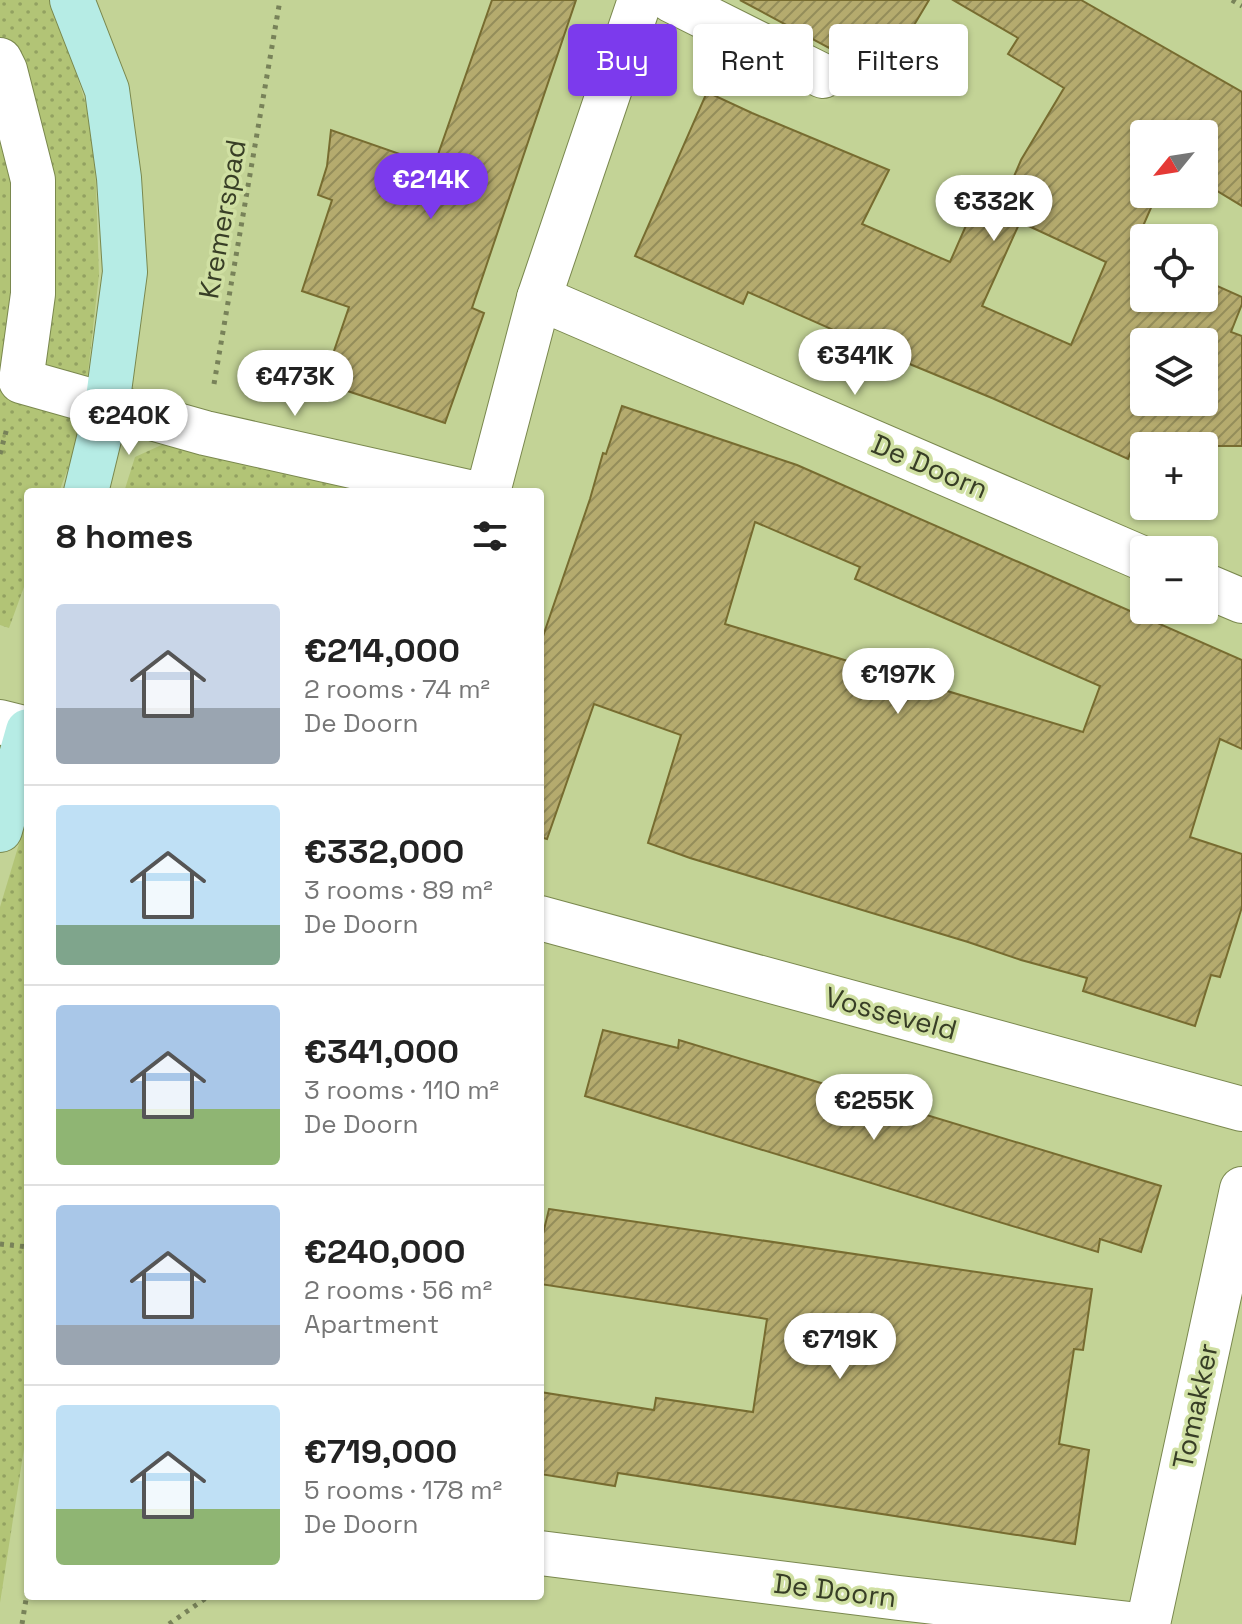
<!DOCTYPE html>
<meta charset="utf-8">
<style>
:root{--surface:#fff;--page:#f2f2f2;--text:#222;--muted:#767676;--line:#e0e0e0;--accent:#7c3aed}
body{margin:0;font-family:"Space Grotesk",sans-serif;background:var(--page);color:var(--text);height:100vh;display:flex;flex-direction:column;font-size:30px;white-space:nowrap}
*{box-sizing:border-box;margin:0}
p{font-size:26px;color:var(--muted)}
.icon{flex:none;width:44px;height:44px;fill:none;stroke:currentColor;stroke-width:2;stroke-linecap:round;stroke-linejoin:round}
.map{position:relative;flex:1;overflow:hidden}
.side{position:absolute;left:24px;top:488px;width:520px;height:1112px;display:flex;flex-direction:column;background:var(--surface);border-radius:8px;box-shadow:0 2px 6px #0004}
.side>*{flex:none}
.guide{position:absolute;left:568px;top:24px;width:554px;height:72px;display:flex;gap:16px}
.needle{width:52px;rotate:240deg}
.buttons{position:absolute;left:1130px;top:120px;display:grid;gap:16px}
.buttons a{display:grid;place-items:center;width:88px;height:88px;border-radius:8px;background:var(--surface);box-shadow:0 2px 6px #0004;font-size:40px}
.price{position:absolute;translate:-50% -68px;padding:0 18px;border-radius:28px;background:#fff;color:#222;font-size:26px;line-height:52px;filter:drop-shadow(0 2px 4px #0008)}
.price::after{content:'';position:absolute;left:50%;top:48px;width:24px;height:18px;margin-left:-12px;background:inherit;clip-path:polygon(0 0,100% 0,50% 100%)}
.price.active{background:var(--accent);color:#fff}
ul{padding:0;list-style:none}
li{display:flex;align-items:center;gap:24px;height:200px;padding:0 32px}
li+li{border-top:2px solid var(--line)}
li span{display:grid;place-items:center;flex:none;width:224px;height:160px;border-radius:8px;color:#555}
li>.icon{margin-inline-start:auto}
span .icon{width:96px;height:96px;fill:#fffc;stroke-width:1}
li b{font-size:34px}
h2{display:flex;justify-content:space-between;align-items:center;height:96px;padding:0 32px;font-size:34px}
.pill{padding:0 28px;border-radius:8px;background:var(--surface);box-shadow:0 2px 6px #0004;font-size:28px;line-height:72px}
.pill.active{background:var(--accent);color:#fff}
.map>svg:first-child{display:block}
.grass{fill:url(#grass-dots)}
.building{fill:url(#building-hatch);stroke:#776c30;stroke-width:2;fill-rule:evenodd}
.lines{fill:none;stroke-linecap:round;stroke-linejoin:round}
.street-casing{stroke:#7a884e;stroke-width:46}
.secondary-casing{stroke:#7a884e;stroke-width:46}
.path{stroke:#788259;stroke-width:5;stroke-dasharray:4 6;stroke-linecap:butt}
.street{stroke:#fff;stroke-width:44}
.secondary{stroke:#b6ece5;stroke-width:44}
.labels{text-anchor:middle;stroke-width:7;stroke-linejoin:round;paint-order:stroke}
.street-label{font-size:28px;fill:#383e26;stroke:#d0e0a3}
</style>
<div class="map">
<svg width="1242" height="1624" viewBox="0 0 1242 1624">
<defs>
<pattern id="grass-dots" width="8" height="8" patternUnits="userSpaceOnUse" patternTransform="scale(2)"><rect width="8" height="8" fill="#b2c476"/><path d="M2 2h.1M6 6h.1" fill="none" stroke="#92a161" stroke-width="1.8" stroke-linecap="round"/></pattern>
<pattern id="building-hatch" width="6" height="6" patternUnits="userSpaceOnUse" patternTransform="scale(2)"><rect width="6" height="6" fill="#b5ab6e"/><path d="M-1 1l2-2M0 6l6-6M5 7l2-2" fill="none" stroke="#948d5a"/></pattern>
</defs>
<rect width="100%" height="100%" fill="#c3d396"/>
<g class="grass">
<polygon points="0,0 50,0 58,15 94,130 99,275 81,434 59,492 28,492 28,576 9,628 0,625"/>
<polygon points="179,437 424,492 124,492 135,457"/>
<polygon points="28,814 28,1423 0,1603 0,907"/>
</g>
<g class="building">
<polygon points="492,0 576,0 472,308 484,313 445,423 323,383 349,307 302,291 332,200 318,195 327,166 331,130 434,166"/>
<polygon points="740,0 929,0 883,77"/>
<path d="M 953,0 L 1081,0 L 1242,92 L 1242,206 L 1204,183 L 1204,134 L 1144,134 L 1144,194 L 1157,194 L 1133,249 L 1144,254 L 1144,298 L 1204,298 L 1204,280 L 1242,297 L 1242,304 L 1231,332 L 1242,336 L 1242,446 L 1133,446 L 1128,459 L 992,398 L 912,365 L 748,292 L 743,304 L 635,256 L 707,92 L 752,113 L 889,170 L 862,224 L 950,262 L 986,180 L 1009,188 L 1021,160 L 1064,88 L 1008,54 L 1018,38 ZM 1020,222 L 1106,262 L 1071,345 L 982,306 ZM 1144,342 L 1204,342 L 1204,402 L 1144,402 Z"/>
<path d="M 622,406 L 797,465 L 1242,660 L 1242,749 L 1220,739 L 1190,837 L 1242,854 L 1242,907 L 1220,977 L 1211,975 L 1195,1026 L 1083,991 L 1087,978 L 1021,960 L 968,942 L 690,858 L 648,843 L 681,735 L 594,704 L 547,839 L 540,837 L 540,645 L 590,499 L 603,453 L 606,454 ZM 755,522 L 860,567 L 855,579 L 1100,686 L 1083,732 L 725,624 Z"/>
<polygon points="603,1030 678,1048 679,1040 1161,1186 1141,1252 1100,1239 1098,1252 585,1096"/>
<polygon points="549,1209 1092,1289 1083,1350 1074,1349 1059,1444 1089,1450 1075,1544 618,1473 615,1486 540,1474 540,1392 654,1410 656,1398 753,1412 767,1319 540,1284 540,1246"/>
</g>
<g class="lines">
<defs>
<g id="street">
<polyline points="671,0 823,76"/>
<polyline points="0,60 5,70 33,180 33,294 21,381 205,433 468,492"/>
<polyline points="539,298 1144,559"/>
<polyline points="488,492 539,298 640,0"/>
<polyline points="1204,585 1242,601"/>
<polyline points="0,722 28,729"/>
<polyline points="540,918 1242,1109"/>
<polyline points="540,1553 899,1598 1130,1624"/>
<polyline points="1148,1624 1242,1189"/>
</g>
<g id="secondary">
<polyline points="72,0 107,90 119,178 125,272 107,406 86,492"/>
<polyline points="0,830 28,731"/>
</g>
</defs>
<use href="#street" class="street-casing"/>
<use href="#secondary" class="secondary-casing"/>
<g class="path">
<polyline points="1232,0 1242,6"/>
<polyline points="214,384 280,0"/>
<polyline points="0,454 7,428"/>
<polyline points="0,1244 28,1247"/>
<polyline points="22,1624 28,1587"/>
<polyline points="169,1624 209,1596"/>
</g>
<use href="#street" class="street"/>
<use href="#secondary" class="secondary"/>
</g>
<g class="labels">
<g class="street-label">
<text transform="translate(222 219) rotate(-80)" y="10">Kremerspad</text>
<text transform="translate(930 466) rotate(23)" y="10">De Doorn</text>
<text transform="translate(891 1013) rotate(15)" y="10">Vosseveld</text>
<text transform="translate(1195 1406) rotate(-78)" y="10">Tomakker</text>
<text transform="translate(835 1590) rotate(7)" y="10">De Doorn</text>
</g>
</g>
</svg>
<div class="buttons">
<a><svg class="needle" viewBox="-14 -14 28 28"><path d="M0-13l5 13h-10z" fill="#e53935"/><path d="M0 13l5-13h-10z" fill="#767676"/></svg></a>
<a><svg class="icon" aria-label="locate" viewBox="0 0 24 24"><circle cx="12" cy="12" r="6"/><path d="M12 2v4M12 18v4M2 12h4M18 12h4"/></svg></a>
<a><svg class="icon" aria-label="layers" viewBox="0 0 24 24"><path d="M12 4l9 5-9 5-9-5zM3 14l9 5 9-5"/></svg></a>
<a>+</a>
<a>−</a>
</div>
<b class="price active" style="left:431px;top:221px">€214K</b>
<b class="price" style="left:994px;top:243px">€332K</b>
<b class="price" style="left:855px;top:397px">€341K</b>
<b class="price" style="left:295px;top:418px">€473K</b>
<b class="price" style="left:129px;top:457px">€240K</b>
<b class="price" style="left:898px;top:716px">€197K</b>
<b class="price" style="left:874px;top:1142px">€255K</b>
<b class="price" style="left:840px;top:1381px">€719K</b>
<div class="guide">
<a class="pill active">Buy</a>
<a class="pill">Rent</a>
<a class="pill">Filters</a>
</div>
<section class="side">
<h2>8 homes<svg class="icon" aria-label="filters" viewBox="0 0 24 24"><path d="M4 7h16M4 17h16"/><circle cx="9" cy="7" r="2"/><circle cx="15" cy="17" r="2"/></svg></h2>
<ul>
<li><span style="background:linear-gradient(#c9d6e8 65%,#9aa5b1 0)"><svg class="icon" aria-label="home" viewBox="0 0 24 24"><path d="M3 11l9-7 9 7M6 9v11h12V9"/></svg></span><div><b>€214,000</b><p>2 rooms · 74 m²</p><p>De Doorn</p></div></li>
<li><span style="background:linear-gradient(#bfe0f5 75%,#7fa58c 0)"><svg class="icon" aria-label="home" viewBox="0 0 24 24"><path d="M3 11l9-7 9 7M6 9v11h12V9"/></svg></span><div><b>€332,000</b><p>3 rooms · 89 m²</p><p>De Doorn</p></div></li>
<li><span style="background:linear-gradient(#a9c7e8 65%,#8fb573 0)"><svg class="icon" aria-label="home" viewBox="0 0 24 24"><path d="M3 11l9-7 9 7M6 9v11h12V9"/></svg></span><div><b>€341,000</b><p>3 rooms · 110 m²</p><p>De Doorn</p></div></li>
<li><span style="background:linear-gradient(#a9c7e8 75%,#9aa5b1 0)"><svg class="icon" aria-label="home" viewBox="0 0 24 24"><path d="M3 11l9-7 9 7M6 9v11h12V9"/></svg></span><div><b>€240,000</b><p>2 rooms · 56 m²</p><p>Apartment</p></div></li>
<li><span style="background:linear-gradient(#bfe0f5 65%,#8fb573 0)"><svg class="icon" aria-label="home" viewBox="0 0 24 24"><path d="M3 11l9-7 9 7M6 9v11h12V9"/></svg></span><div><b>€719,000</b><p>5 rooms · 178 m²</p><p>De Doorn</p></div></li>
</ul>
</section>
</div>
